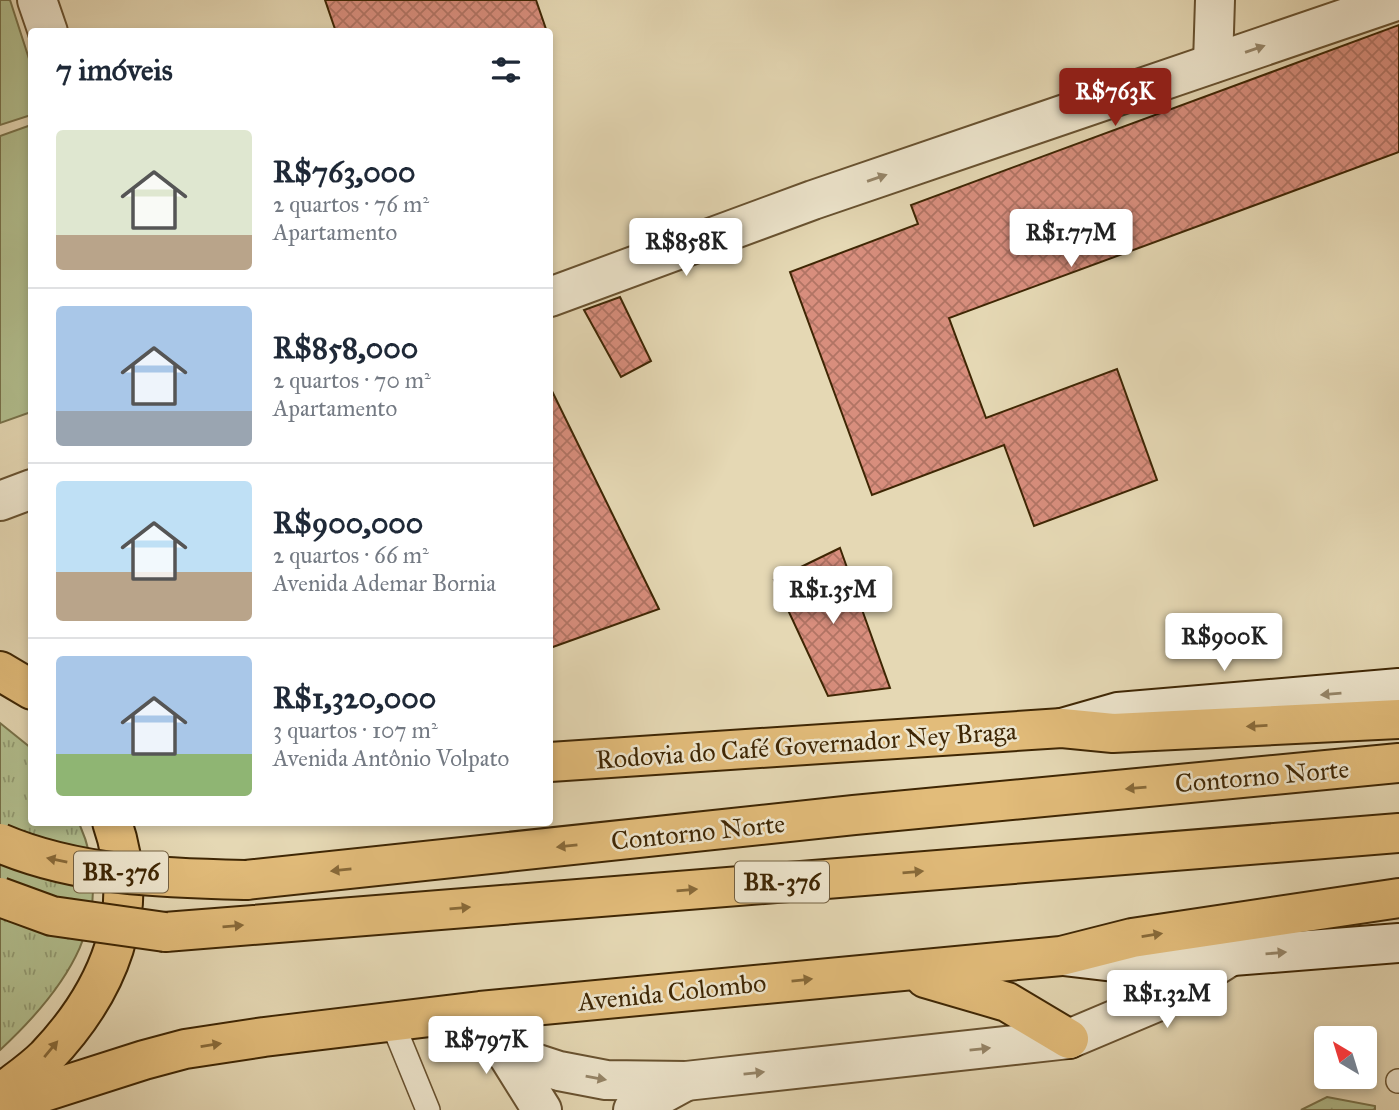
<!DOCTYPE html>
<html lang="pt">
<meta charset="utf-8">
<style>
:root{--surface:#fff;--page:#f6f6f7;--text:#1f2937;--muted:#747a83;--line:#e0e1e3;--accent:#8f2418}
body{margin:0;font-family:"IM FELL Great Primer",serif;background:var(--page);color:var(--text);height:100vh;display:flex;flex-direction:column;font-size:26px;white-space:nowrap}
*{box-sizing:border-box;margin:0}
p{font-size:23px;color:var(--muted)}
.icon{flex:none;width:38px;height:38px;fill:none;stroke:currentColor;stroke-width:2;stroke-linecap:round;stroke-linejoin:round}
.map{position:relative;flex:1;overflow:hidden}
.drawer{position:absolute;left:28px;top:28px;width:525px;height:798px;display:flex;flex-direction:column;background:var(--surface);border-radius:7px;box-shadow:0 4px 10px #0003}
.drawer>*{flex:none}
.needle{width:46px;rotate:322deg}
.buttons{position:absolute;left:1314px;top:1026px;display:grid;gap:14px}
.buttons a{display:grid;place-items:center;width:63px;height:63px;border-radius:7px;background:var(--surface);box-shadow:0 4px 10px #0003;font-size:35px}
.price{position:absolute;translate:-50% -60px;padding:0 16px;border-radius:7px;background:#fff;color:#222;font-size:23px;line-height:46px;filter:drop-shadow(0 2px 4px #0008)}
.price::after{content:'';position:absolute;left:50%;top:42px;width:21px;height:16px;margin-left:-10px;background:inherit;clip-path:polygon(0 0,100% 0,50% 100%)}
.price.on{background:var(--accent);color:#fff}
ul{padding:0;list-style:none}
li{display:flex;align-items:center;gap:21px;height:175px;padding:0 28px}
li+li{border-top:2px solid var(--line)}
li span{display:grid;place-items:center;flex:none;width:196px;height:140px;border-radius:7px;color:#555}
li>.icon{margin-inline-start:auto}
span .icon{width:84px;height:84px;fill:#fffc;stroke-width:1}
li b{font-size:30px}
h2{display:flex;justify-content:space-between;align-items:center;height:84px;padding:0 28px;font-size:30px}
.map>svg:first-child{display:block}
.grass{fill:url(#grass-tufts);stroke:#78724a;stroke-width:2}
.pitch{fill:#b2bf8f;stroke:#78724a;stroke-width:2}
.building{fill:url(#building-cross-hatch);stroke:#3e2604;stroke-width:2}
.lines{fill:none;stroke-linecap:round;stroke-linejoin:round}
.lane-casing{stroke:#685230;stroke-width:26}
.street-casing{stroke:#685230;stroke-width:42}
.secondary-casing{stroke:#3e2604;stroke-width:42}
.highway-casing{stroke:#3e2604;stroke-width:42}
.lane{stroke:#eee6ce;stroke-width:23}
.street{stroke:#eee6ce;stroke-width:38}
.secondary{stroke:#eee6ce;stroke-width:38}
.highway{stroke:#e2bc7a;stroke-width:38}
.highway-bridge-casing{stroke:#3e2604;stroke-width:42;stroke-linecap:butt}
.highway-bridge{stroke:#e2bc7a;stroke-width:38}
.oneway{fill:#968669}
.oneway2{fill:#886a39}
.labels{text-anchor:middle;stroke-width:5;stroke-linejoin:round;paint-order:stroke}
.shield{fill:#eee6ce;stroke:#736041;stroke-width:2}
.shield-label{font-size:24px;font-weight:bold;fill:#3e2604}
.street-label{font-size:26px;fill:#3e2604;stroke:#eee6ce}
</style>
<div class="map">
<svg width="1399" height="1110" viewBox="0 0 1399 1110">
<defs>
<pattern id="grass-tufts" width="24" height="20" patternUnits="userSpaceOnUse" patternTransform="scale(1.75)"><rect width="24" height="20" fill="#b2bf8f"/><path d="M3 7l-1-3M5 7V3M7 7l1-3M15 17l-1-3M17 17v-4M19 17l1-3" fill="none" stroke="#929b73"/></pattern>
<pattern id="building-cross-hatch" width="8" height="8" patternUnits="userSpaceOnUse" patternTransform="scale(1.75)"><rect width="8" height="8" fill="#d88e7d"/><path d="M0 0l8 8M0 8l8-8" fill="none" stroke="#b17464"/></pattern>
</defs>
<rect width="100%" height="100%" fill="#e5d8b4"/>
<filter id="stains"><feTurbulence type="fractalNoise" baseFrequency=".00286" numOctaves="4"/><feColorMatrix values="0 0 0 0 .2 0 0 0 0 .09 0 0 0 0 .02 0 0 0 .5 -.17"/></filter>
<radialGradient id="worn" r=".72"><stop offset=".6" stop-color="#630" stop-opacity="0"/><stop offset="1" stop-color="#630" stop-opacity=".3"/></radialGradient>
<g class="grass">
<path d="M 0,723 L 31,748 L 32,822 L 79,823 C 120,915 66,989 0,1050 Z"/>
<polygon points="1327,1097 1375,1106 1375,1110 1301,1110"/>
</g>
<g class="pitch">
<polygon points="0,0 10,0 31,65 31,115 0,125"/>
<polygon points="31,125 31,412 0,423 0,136"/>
</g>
<g class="building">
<polygon points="325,0 536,0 547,32 336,32"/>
<polygon points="1399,25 1399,152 949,318 986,418 1117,369 1157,480 1034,526 1004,445 872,495 790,272 918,224 911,205"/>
<polygon points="620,297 651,361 621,377 584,310"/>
<polygon points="550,387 659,609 550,648"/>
<polygon points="840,548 890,688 828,696 774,580"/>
</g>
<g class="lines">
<defs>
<g id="lane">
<polyline points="392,1022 428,1110"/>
<polyline points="1398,1081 1399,1081"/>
</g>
<g id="street">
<polyline points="37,0 48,32"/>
<polyline points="1213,63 1215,0"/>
<polyline points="550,297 813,200 1399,0"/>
<polyline points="0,501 32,489"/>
<polyline points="502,1046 542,1110"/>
<polyline points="507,1054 559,1071 606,1080 686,1081 1069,1039 1159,1001 1231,956"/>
<polyline points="633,1110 684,1082"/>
</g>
<g id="secondary">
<polyline points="1062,728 1118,712 1399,688"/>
<polyline points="1063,956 1131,964 1399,943"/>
</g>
<g id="highway">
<polyline points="0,671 32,690"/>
<polyline points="550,762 1062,728 1113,733 1399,719"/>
<polyline points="246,880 854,815 1399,763"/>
<polyline points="165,932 1399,833"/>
<polyline points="925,978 1007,1002 1069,1039"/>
<path d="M 0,1094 C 15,1082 32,1071 46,1057 C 108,992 143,911 112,822"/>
<polyline points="0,1106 144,1060 185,1049 264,1037 480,1011 1061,956 1132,938 1399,898"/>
</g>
</defs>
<use href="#lane" class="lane-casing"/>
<use href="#street" class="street-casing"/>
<use href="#secondary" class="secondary-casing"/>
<use href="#highway" class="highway-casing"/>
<use href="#lane" class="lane"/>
<use href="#street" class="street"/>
<use href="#secondary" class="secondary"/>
<use href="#highway" class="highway"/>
<defs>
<g id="highway-bridge">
<path d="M 0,843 C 77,876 164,878 246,880"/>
<polyline points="0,897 52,916 165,932"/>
</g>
</defs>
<use href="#highway-bridge" class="highway-bridge-casing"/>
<use href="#highway-bridge" class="highway-bridge"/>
</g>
<defs><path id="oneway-solid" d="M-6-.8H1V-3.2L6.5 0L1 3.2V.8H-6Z" transform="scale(1.75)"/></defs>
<g class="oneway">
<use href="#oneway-solid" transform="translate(1255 49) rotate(-19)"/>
<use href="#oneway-solid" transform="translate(877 178) rotate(-19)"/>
<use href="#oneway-solid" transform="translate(1331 694) rotate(175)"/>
<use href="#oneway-solid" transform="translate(1276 953) rotate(-5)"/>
<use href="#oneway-solid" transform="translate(980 1049) rotate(-6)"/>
<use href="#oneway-solid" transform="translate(754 1073) rotate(-6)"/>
<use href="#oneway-solid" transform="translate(596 1078) rotate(10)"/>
</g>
<g class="oneway2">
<use href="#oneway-solid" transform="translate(1257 726) rotate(177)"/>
<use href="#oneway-solid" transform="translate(1136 788) rotate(175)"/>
<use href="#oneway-solid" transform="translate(567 846) rotate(174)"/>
<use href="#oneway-solid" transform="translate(57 860) rotate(-169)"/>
<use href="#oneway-solid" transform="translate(341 870) rotate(174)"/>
<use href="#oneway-solid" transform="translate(913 872) rotate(-5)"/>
<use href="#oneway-solid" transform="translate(687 890) rotate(-5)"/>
<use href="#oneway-solid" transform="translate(460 908) rotate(-5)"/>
<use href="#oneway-solid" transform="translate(233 926) rotate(-5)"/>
<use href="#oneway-solid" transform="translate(1152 935) rotate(-9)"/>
<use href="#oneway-solid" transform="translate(802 980) rotate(-6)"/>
<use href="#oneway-solid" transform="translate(211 1045) rotate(-9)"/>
<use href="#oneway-solid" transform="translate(51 1049) rotate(-50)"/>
</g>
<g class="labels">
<g class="shield">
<rect x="74" y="851.5" width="94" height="41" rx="5"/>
<rect x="735" y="861.5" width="94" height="41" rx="5"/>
</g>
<g class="shield-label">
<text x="121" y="880">BR-376</text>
<text x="782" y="890">BR-376</text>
</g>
<g class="street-label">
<text transform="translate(806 745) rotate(-4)" y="9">Rodovia do Café Governador Ney Braga</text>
<text transform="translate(1262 776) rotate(-5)" y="9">Contorno Norte</text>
<text transform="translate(698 832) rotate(-6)" y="9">Contorno Norte</text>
<text transform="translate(672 992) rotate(-6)" y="9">Avenida Colombo</text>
</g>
</g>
<rect width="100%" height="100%" filter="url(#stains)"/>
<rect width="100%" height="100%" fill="url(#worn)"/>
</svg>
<div class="buttons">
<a><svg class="needle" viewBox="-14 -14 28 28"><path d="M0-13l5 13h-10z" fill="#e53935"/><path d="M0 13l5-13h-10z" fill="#747a83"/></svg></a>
</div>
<b class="price on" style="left:1115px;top:128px">R$763K</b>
<b class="price" style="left:1071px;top:269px">R$1.77M</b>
<b class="price" style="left:686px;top:278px">R$858K</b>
<b class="price" style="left:833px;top:626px">R$1.35M</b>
<b class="price" style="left:1224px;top:673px">R$900K</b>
<b class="price" style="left:1167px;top:1030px">R$1.32M</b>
<b class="price" style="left:486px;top:1076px">R$797K</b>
<section class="drawer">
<h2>7 imóveis<svg class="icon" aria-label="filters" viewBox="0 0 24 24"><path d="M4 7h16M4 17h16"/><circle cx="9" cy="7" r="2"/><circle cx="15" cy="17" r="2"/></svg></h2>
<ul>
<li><span style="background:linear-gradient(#dfe7d0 75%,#b9a48a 0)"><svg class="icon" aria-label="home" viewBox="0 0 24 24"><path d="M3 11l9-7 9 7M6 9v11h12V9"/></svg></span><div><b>R$763,000</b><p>2 quartos · 76 m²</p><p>Apartamento</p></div></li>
<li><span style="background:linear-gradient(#a9c7e8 75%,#9aa5b1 0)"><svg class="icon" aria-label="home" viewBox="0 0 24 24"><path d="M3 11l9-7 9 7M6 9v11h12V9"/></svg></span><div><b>R$858,000</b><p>2 quartos · 70 m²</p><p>Apartamento</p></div></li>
<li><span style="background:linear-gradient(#bfe0f5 65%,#b9a48a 0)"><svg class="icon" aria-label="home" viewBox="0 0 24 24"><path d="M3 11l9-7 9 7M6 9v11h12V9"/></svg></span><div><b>R$900,000</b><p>2 quartos · 66 m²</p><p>Avenida Ademar Bornia</p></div></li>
<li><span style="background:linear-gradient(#a9c7e8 70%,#8fb573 0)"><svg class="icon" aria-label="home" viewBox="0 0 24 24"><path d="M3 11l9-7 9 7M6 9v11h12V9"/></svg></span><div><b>R$1,320,000</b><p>3 quartos · 107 m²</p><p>Avenida Antônio Volpato</p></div></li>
</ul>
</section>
</div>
